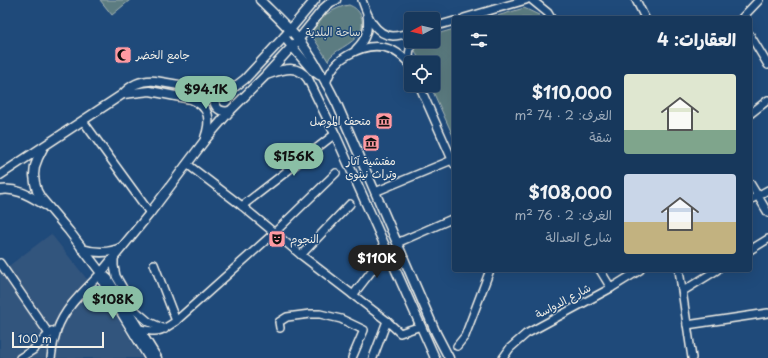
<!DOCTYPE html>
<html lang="ar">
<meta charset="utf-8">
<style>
:root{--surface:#17385c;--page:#203f62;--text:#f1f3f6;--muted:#9eacbb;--line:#365272;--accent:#8abfa5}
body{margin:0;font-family:"Playpen Sans","Playpen Sans Arabic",sans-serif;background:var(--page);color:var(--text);direction:rtl;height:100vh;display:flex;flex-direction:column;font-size:15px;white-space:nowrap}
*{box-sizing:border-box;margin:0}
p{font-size:13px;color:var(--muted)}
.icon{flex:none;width:22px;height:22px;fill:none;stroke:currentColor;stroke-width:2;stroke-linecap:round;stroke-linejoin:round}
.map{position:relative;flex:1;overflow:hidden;direction:ltr}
.details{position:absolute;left:452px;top:16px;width:300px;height:256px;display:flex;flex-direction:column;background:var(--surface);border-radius:4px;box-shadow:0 4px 16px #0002,0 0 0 1px var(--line);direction:rtl}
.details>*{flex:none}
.needle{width:26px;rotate:263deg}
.controls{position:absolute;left:404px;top:12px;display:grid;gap:8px}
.controls a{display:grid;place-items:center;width:36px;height:36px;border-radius:4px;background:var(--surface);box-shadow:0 4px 16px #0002,0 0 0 1px var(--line);font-size:20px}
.scale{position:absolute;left:12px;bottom:10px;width:92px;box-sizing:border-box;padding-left:4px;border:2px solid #f4f1e8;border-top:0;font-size:11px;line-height:14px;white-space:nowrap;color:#f4f1e8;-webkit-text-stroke:3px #1f4a7a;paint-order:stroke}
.price{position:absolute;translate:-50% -34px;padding:0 9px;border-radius:14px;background:var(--accent);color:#111;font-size:13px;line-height:26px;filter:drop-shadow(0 1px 2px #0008)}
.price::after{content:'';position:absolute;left:50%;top:24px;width:12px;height:9px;margin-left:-6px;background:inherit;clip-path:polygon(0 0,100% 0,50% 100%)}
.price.current{background:#222;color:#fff}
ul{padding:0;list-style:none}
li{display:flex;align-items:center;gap:12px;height:100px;padding:0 16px}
li span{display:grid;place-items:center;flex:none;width:112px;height:80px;border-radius:4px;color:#555}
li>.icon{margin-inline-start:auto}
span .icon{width:48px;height:48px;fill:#fffc;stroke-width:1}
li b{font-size:17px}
h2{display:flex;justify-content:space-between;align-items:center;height:48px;padding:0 16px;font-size:17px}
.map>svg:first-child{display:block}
.built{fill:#33547d}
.green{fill:#5c7c81;stroke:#a8b6b4}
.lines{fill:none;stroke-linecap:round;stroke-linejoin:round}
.minor-casing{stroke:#f4f1e8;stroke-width:10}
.major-casing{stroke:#f4f1e8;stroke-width:11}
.minor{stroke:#1f4a7a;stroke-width:7}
.major{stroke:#1f4a7a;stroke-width:8}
.labels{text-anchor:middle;stroke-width:3;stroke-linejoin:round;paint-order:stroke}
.park-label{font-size:11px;fill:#dddfd9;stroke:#1f4a7a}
.poi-label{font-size:11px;fill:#f4f1e8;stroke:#1f4a7a;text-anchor:start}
.street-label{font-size:11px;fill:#f4f1e8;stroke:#1f4a7a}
</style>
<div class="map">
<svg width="768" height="358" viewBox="0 0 768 358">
<rect width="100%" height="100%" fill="#1f4a7a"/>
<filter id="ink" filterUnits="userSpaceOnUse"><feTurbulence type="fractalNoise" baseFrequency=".025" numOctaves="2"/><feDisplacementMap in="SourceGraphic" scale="8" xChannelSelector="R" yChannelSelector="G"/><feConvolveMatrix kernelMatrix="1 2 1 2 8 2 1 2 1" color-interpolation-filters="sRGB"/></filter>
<g filter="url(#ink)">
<polygon class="built" points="51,234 86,278 100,290 142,358 0,358 0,269 2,271"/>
<g class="green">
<polygon points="100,0 130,0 112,15"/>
<path d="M 349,5 C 354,7 357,9 360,14 C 363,20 363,26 360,32 C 353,46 331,50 328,61 L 315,40 L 305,28 C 316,21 336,6 349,5 Z"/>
<polygon points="524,8 539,15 540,18 490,18"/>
<polygon points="454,29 454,138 430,85 433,85 433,63 420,63 415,50 420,41 433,41 433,35"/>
</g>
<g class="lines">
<defs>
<g id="minor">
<path d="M 362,0 C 367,14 374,35 393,36 C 399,36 405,34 411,32"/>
<polyline points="532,0 548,13 551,18"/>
<polyline points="636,0 645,18"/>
<polyline points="464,18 526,0"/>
<polyline points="742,18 759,0"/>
<polyline points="433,27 454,21"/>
<polyline points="750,35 768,65"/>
<path d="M 356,49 C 366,40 369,28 367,15"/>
<path d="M 410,64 C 408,56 409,49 413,41"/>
<path d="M 326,84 C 330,70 336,62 348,55 C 372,41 394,44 411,66"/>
<polyline points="419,85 454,164"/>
<polyline points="750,114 768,100"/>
<polyline points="83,121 150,213"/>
<polyline points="187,164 242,206 301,255 387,321 400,333 421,326"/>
<polyline points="750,183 768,213"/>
<polyline points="375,192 452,160"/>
<polyline points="750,200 768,190"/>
<polyline points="242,206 335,134"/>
<polyline points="397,243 454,218"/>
<polyline points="750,250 768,239"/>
<polyline points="301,255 350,204"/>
<polyline points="114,257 114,266 116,276 136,311 149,322 165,329"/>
<polyline points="0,263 49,334"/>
<polyline points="154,264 176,321"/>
<polyline points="600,270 611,288"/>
<polyline points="679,270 692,358"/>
<polyline points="683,291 717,270"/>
<polyline points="353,295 387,251"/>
<polyline points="687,325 768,313"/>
<polyline points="280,328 279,322 287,317 310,314 320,314 341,319 364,330 352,358"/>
<path d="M 139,329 C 159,333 160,332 176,321 L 274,233 L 336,173"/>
<polyline points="457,346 465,336 490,270"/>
<polyline points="20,358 33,350 52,331"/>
<path d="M 51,358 C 52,349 54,339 57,330 C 65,307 84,291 101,273"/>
<polyline points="373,358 387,321"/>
<polyline points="503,358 510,348 526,334 611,288 640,270"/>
</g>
<g id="major">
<path d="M 260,0 C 273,13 287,26 299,40 C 314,59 326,82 337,104 L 436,333 L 449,358"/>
<polyline points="284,37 312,70 319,75"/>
<path d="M 266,75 C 282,70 296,63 308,79 L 335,134 L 435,358"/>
<path d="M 220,90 C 209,100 216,114 230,111"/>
<path d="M 123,94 L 150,91 L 191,99 C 211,107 211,121 205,138"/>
<polyline points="43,148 38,158 35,166 34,175 35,183 37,191 41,198 69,231 101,273 108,279 157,358"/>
<path d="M 0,175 L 123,94 C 132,84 142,80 155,81 L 197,88 L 214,90 L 226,90 L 236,86 L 245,79 L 284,37 L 315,0"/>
<path d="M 0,190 C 17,187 31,197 45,205"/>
<path d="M 82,249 C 95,253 109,254 122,247"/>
<polyline points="149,358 105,286 102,280 101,273 150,213 205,140 230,111 265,76 298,40 324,8 331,2 336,0"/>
</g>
</defs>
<use href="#minor" class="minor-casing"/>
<use href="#major" class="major-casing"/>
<use href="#minor" class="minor"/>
<use href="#major" class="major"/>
</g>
</g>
<defs>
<symbol id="mosque-square" viewBox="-11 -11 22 22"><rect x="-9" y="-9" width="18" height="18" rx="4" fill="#ff9aa2" stroke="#1f4a7a"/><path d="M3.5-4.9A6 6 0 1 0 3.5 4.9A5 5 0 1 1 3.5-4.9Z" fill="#111"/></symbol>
<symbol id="museum-square" viewBox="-11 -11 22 22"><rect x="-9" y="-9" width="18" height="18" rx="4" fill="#ff9aa2" stroke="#1f4a7a"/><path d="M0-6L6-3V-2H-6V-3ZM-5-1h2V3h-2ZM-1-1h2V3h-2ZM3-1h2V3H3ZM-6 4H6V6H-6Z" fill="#111"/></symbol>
<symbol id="theatre-square" viewBox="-11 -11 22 22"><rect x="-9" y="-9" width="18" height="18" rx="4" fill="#ff9aa2" stroke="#1f4a7a"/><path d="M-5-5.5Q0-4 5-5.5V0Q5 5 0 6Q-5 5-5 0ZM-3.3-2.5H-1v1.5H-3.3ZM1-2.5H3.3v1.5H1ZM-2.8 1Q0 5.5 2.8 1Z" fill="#111"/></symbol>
</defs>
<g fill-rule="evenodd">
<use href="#mosque-square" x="113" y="45" width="20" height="20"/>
<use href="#museum-square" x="374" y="111" width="20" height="20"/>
<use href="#museum-square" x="361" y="133" width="20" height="20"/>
<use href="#theatre-square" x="267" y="229" width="20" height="20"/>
</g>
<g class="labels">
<g class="park-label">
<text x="333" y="36">ساحة البلدية</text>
</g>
<g class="poi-label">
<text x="136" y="59">جامع الخضر</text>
<text x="371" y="125" text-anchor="end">متحف الموصل</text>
<text x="371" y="165" text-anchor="middle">مفتشية آثار<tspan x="371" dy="13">وتراث نينوى</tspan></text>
<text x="290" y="243">النجوم</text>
</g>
<g class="street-label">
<text transform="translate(563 301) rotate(-28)" y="4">شارع الدواسة</text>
</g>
</g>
</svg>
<div class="controls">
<a><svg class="needle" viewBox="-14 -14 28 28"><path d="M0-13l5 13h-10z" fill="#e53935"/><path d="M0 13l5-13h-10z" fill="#9eacbb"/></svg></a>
<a><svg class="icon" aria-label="locate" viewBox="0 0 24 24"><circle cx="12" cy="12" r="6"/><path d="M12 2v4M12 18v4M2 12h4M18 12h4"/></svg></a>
</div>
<div class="scale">100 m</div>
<b class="price" style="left:206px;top:110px">$94.1K</b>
<b class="price" style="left:294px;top:177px">$156K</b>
<b class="price current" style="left:377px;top:279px">$110K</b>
<b class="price" style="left:113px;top:320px">$108K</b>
<section class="details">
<h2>العقارات: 4<svg class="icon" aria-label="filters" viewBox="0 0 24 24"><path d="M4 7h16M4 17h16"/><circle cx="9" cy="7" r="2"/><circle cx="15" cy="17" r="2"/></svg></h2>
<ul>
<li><span style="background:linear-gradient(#dfe7d0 70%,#7fa58c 0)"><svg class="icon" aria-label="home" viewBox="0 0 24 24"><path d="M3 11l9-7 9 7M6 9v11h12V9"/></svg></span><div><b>$110,000</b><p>الغرف: 2 · 74 m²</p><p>شقة</p></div></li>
<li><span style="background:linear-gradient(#c9d6e8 60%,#c2b280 0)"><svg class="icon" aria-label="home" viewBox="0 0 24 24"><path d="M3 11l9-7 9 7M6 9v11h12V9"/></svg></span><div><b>$108,000</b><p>الغرف: 2 · 76 m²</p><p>شارع العدالة</p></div></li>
</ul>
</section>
</div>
